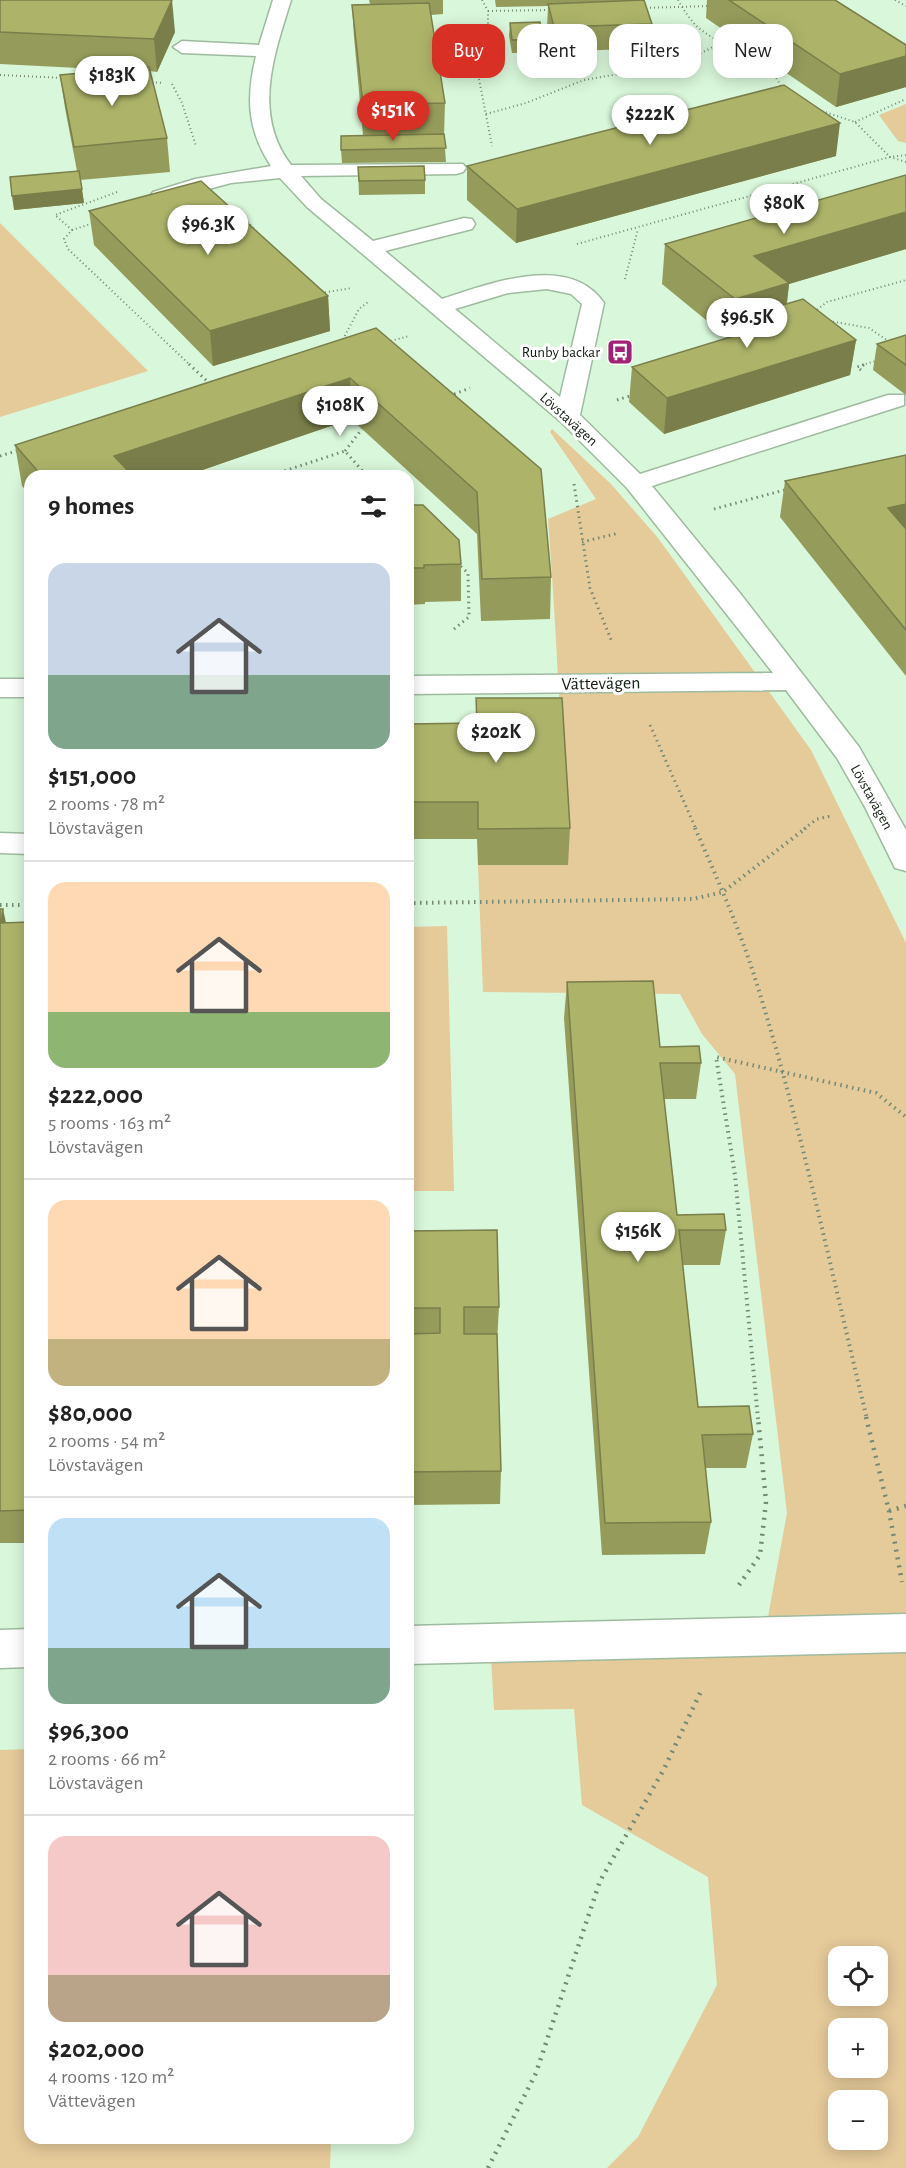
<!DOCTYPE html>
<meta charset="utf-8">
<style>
:root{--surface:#fff;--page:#f2f2f2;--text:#222;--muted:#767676;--line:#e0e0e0;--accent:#d93025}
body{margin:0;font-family:"Alegreya Sans",sans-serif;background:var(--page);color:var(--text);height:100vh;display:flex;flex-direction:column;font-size:22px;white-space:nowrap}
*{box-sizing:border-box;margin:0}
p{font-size:20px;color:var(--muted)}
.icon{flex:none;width:33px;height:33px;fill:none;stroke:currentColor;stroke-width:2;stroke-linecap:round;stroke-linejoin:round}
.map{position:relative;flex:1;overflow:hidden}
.drawer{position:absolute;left:24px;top:470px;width:390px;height:1674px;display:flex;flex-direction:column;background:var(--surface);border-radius:18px;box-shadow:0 3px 15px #0003}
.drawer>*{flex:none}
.hud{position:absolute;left:432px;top:24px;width:384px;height:54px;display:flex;gap:12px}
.fabs{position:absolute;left:828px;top:1946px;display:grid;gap:12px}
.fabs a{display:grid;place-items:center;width:60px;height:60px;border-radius:12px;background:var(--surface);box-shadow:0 3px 15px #0003;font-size:30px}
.price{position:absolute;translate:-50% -51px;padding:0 14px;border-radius:21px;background:#fff;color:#222;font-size:20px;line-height:39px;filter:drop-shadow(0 2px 3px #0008)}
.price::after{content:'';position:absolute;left:50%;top:36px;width:18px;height:14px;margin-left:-9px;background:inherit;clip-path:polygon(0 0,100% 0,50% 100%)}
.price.current{background:var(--accent);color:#fff}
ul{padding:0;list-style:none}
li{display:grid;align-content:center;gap:12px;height:318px;padding:0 24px}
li+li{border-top:2px solid var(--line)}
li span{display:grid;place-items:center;height:186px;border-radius:18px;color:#555}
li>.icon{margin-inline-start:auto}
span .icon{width:108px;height:108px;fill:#fffc;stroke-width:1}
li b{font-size:26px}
h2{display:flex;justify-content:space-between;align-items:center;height:72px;padding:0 24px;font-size:26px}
.tag{padding:0 21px;border-radius:18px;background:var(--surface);box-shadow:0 3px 15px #0003;font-size:21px;line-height:54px}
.tag.current{background:var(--accent);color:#fff}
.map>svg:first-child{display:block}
.green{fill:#e5ca9a;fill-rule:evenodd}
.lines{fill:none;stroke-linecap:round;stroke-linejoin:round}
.minor-casing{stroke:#9fbb9f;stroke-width:3}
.path-far3{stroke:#758975;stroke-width:2;stroke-dasharray:1 3;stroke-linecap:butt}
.path-far2{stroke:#758975;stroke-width:3;stroke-dasharray:1.5 4;stroke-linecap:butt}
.path-far1{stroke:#758975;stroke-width:4;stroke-dasharray:1.5 4.5;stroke-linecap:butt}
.path{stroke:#758975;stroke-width:4.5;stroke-dasharray:2 6;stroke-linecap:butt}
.minor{fill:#fff;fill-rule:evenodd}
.wall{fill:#959b5a}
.shaded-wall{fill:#797e4a}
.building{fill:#adb469;stroke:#797e4a;stroke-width:1.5}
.labels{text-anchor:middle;stroke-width:6;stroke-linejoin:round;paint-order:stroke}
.far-poi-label{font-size:15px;fill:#131e13;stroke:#fff;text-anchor:end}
.far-street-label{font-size:15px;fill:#131e13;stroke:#fff}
.street-label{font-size:18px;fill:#131e13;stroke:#fff}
</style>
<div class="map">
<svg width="906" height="2168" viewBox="0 0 906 2168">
<rect width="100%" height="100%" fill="#d9f7da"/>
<g class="green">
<polygon points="906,104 906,143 898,141 879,115"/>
<polygon points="0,223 148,371 0,417"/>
<path d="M 552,429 L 611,484 L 658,538 L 811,750 L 906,943 L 906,2168 L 607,2168 L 638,2137 L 717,1985 L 708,1877 L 582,1805 L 574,1709 L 494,1710 L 491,1658 L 761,1655 L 787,1513 L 735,1074 L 702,1034 L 680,994 L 483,992 L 478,865 L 568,864 C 561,749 557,634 548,519 L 596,499 L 550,432 ZM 838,1956 L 878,1956 L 878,1995 L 838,1995 ZM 838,2028 L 878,2028 L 878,2067 L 838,2067 ZM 838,2100 L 878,2100 L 878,2139 L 838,2139 Z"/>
<polygon points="447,926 454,1191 408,1191 408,927"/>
<polygon points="30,1749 30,2138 331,2138 330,2168 0,2168 0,1750"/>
</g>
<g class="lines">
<defs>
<g id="minor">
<path d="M 273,0 L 291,0 C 274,55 252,114 291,165 L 463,164 L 466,168 L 463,172 L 456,174 L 301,176 L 321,199 L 373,241 L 464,218 L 472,219 L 475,224 L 472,229 L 385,251 L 442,299 C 489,284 569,252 604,303 L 580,415 L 640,474 L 888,395 L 904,395 L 904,405 L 652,486 L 739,592 L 859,747 L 906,830 L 906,871 L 895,868 L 865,807 L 837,758 L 786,690 L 408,694 L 408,676 L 773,673 L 627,488 L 560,421 L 307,207 L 280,178 L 231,183 L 160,202 L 153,200 L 150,196 L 153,192 L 195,179 L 271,166 C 247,130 246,97 256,56 L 182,53 L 173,47 L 182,41 L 259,45 ZM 547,289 L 571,294 L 582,304 L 560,397 L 455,309 L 508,293 Z"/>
<rect x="0" y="679" width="30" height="18"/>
<polygon points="0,833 30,834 30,854 0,853"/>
<polygon points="906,1614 906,1652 408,1664 408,1626"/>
<polygon points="30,1629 30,1667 0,1668 0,1630"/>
</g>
</defs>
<use href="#minor" class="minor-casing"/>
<g class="path-far3">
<polyline points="482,0 488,11 488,35 473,48 492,146"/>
<path d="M 678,0 C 685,12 693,25 704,32 C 729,50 771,58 782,89"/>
<polyline points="895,0 906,6"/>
<polyline points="642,8 709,6"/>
<polyline points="488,11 550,10"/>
<polyline points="0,75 65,78"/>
<polyline points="148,82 164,83"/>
<polyline points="172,84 182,103 196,146"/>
<polyline points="822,111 855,122 890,157 906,162"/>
<polyline points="486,114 526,103 584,80 681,63 723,42"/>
<polyline points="855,122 906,99"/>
<polyline points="117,192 55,215 72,230 64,239 68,249 190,365"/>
<polyline points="242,216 258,233"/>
<polyline points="72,230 94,223"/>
<polyline points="577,244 890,157 906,155"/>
<polyline points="625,279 638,229"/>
<polyline points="321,293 352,288"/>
<polyline points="814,312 827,302 906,280"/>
<polyline points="829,321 869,328 891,343"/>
<polyline points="387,342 409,336"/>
<polyline points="341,343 359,309 368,302"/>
<polyline points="862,365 876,361"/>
</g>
<g class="path-far2">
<polyline points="189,364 210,384"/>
<polyline points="861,370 857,367 867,364"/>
<polyline points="449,396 470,388"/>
<polyline points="617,400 633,395"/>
<polyline points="345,451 362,429"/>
<polyline points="0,456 20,450"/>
<polyline points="269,476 345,451 367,476"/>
<polyline points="574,484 590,588 612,642"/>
<polyline points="714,509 788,489"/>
<polyline points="582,542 619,533"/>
<polyline points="454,629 469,617 468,573 457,563"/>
<polyline points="650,725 696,829"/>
<polyline points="804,829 817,819 831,816"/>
</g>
<g class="path-far1">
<path d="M 695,828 C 716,876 738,925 754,975 C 800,1120 831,1271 867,1419"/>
<polyline points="408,903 693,899 723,892 806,828"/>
<polyline points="0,905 30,905"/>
<polyline points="758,1419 735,1175 716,1057 876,1093 906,1117"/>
</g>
<g class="path">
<polyline points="866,1417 889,1511 902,1582"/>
<polyline points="889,1511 906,1506"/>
<polyline points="739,1585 760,1555 766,1502 758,1417"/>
<polyline points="488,2168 536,2073 600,1881 664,1769 702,1689"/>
</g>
<use href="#minor" class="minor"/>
</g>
<g class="wall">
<polygon points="0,0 175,32 157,72 150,71 167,138 170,172 80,180 84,203 14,210 77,171 65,108 60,75 118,70 0,64"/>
<polygon points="369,0 443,0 443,14 431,15 445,103 444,136 446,162 342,163 341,150 363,135 354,37 352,5 370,4"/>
<polygon points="495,0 637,0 652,24 650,48 553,52 547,28 548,6 496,7"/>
<polygon points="707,0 835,0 906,45 906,87 836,107 706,18"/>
<polygon points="510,23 542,39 542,52 512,53 509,36"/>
<polygon points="836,156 516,243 467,200 467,166"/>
<polygon points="358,167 425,180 425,194 359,195"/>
<polygon points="906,175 906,249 789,284 787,304 856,340 850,375 664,434 629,402 632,367 728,338 662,284 665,244"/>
<polygon points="89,211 328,296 330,331 213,366 94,245"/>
<polygon points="376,328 551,577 550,619 481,621 477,534 351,419 185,476 30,476 30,495 22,486 15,445"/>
<polygon points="906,335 906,395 873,370 877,344"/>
<polygon points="906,455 906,676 780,517 785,481"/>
<polygon points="408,505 461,564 461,601 425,602 425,604 408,605"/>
<polygon points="476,698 570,828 568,865 478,865 477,839 408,839 408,724 476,723"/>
<polygon points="0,909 6,923 30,922 30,1543 0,1543"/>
<polygon points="567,982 660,1047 701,1063 696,1099 664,1099 677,1215 726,1230 720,1265 682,1265 698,1407 753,1434 746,1468 705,1468 711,1522 705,1554 602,1555 564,1018"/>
<polygon points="408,1231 499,1307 497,1342 501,1471 500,1504 408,1505"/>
</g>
<g class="shaded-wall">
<polygon points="172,0 175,32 157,72 154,39"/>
<polygon points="906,56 906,87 836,107 840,74"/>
<polygon points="840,123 836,156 516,243 517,209"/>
<polygon points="82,189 84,203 14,210 12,196"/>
<polygon points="906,212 906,249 789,284 784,324 733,321 735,299 754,256"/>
<polygon points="328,296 330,331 213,366 210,331"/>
<polygon points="856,340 850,375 664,434 667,398"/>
<polygon points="350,378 351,419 185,476 117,476 114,456"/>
<polygon points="906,504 906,539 888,508"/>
<polygon points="3,909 11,946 1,923"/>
</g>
<g class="building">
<polygon points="0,0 172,0 154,39 0,32"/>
<polygon points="644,0 652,24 554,27 548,4"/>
<polygon points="729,0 835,0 906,45 906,56 840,74"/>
<polygon points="429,3 445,103 363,105 352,5"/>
<polygon points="540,22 542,39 512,40 510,23"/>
<polygon points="149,67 167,138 74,147 60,75"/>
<polygon points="784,85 840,123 517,209 467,166"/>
<polygon points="444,134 446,148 341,150 341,136"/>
<polygon points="424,166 425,180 359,181 358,167"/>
<polygon points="79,171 82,189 12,196 10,177"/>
<polygon points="906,175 906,212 754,256 789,283 735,299 665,244"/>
<polygon points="201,181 328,296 210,331 89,211"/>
<polygon points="803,299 856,340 667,398 632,367 747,332 732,320"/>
<polygon points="376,328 541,469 551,577 482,579 477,492 350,378 114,456 133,476 42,476 15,445"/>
<polygon points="906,335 906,365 877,344"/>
<polygon points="906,455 906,504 888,508 906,529 906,630 785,481"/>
<polygon points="408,505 423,505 459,540 461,564 424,565 424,568 408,568"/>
<polygon points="476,698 562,698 570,828 478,829 478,802 408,802 408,724 477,723"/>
<polygon points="0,909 3,909 1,923 30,922 30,1510 0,1511"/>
<polygon points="653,981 660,1047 699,1046 701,1063 660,1063 677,1215 724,1214 726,1230 679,1230 698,1407 749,1406 753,1434 702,1435 711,1522 605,1523 567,982"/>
<polygon points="497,1230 499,1307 464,1307 464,1334 497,1334 501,1471 408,1472 408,1334 440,1333 440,1308 408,1308 408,1231"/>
</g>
<defs>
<symbol id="bus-square" viewBox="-11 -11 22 22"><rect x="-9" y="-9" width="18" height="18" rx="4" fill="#a02174" stroke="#fff"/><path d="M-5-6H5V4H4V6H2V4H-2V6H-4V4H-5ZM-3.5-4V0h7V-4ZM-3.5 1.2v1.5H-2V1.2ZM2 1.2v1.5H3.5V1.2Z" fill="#fff"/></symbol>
</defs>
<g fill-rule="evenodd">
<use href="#bus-square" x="605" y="337" width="30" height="30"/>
</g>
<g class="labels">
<g class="far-poi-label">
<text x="600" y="357">Runby backar</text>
</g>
<g class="far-street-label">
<text transform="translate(569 419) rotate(42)" y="5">Lövstavägen</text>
<text transform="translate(872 797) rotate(61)" y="5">Lövstavägen</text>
</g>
<g class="street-label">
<text transform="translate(601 683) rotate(-1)" y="6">Vättevägen</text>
</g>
</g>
</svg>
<div class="fabs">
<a><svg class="icon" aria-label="locate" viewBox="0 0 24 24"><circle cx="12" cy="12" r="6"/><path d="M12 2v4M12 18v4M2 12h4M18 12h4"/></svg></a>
<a>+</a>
<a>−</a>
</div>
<b class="price" style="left:112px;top:107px">$183K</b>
<b class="price current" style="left:393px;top:142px">$151K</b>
<b class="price" style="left:650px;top:146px">$222K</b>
<b class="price" style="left:784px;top:235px">$80K</b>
<b class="price" style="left:208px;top:256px">$96.3K</b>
<b class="price" style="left:747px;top:349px">$96.5K</b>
<b class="price" style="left:340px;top:437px">$108K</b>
<b class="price" style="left:496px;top:764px">$202K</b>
<b class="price" style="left:638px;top:1263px">$156K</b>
<div class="hud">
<a class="tag current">Buy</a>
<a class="tag">Rent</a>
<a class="tag">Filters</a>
<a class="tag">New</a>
</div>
<section class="drawer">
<h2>9 homes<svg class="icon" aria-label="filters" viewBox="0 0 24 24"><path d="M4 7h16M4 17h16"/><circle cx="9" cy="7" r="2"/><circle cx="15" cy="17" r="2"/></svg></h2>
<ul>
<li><span style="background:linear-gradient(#c9d6e8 60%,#7fa58c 0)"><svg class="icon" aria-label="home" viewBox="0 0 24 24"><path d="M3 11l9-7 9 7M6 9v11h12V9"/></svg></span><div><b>$151,000</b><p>2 rooms · 78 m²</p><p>Lövstavägen</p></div></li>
<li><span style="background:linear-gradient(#ffd9b3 70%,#8fb573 0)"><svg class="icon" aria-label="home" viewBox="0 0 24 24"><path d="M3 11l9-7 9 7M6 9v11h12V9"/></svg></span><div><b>$222,000</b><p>5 rooms · 163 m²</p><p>Lövstavägen</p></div></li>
<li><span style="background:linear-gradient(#ffd9b3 75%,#c2b280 0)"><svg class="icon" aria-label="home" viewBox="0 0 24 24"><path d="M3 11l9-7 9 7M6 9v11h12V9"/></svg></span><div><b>$80,000</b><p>2 rooms · 54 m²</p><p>Lövstavägen</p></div></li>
<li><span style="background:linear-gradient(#bfe0f5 70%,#7fa58c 0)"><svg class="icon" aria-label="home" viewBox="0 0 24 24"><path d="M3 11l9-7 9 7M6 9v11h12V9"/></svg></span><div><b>$96,300</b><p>2 rooms · 66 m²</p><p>Lövstavägen</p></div></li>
<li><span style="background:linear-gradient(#f6c9c9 75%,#b9a48a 0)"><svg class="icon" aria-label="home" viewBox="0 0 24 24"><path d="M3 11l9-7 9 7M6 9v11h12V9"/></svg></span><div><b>$202,000</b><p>4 rooms · 120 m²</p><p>Vättevägen</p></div></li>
</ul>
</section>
</div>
